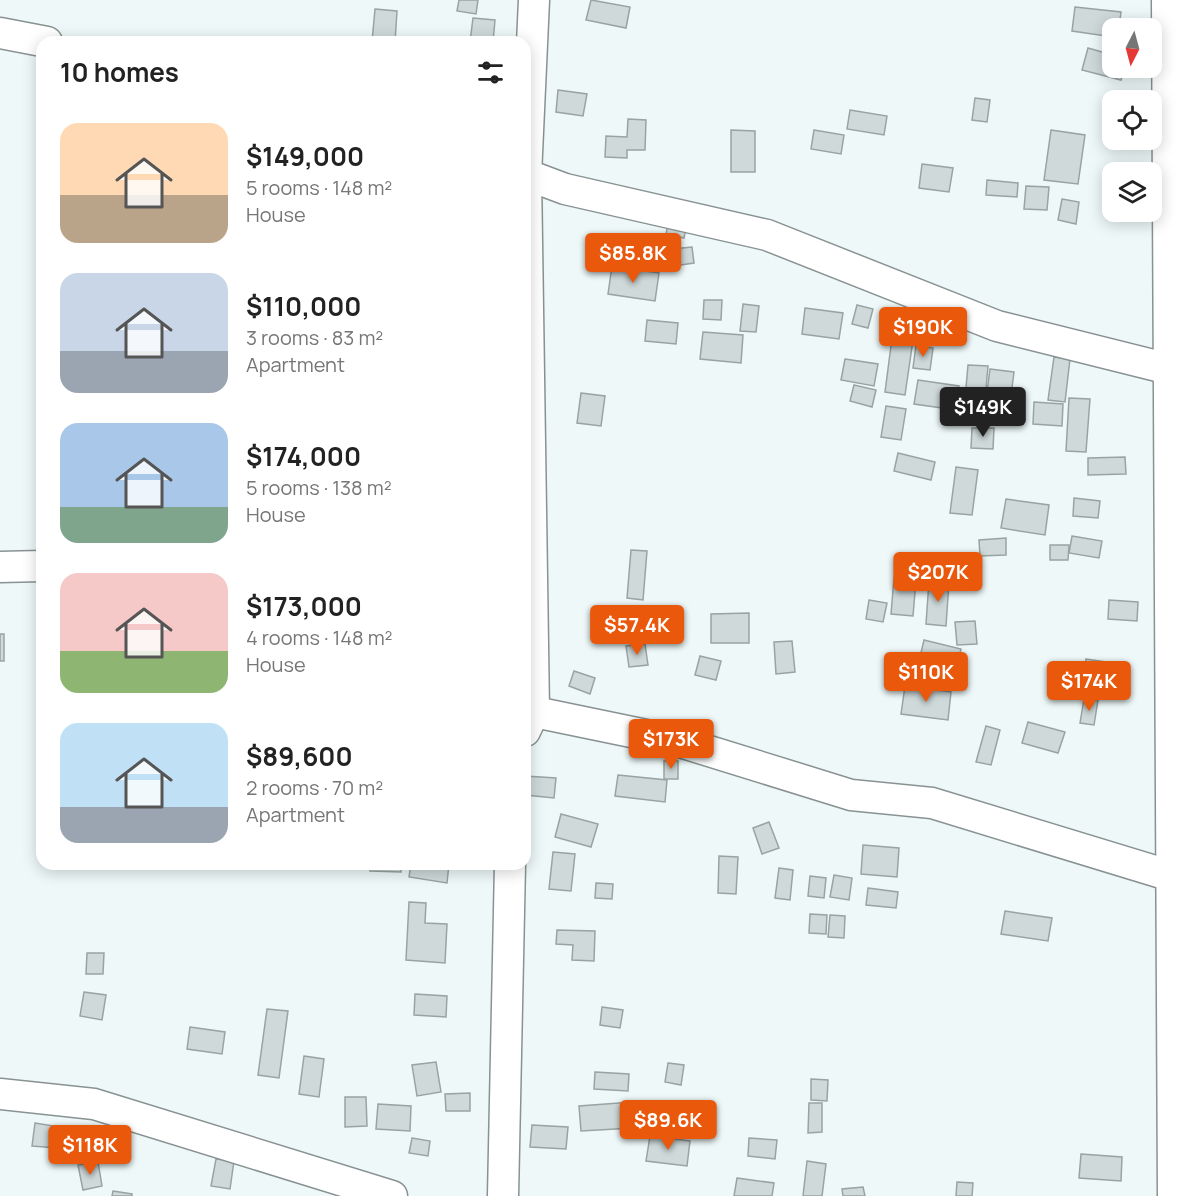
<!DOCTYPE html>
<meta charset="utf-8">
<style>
:root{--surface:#fff;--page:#f6f6f6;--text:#222;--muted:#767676;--accent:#ea580c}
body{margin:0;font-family:Manrope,sans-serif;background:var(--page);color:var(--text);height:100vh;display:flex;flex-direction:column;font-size:22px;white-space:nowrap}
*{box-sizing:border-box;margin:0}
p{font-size:20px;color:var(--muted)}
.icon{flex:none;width:33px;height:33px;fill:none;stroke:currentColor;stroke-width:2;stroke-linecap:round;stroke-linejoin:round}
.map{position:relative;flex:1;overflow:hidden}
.details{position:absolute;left:36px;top:36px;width:495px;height:834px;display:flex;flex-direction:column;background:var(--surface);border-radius:18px;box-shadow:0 3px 15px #0003}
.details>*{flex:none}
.needle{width:39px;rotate:186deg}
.tools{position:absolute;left:1102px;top:18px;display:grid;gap:12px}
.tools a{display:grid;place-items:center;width:60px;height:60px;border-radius:12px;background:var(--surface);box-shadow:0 3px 15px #0003;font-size:30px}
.price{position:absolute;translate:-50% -51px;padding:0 14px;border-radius:6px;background:var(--accent);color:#fff;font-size:20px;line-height:39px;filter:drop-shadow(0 2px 3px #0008)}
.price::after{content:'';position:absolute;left:50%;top:36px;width:18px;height:14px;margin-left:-9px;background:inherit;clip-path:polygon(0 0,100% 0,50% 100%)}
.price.active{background:#222;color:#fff}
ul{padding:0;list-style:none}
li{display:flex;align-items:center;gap:18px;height:150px;padding:0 24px}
li span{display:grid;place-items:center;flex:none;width:168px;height:120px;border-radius:18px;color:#555}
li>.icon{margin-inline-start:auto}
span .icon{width:72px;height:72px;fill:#fffc;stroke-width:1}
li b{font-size:26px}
h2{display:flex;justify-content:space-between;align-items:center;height:72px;padding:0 24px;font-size:26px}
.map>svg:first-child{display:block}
.building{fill:#cfd9d9;stroke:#99a3a2;stroke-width:1.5}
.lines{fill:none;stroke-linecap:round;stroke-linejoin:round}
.street-casing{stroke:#899292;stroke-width:33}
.street{stroke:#fff;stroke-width:30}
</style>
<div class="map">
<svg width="1181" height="1196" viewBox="0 0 1181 1196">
<rect width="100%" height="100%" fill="#eef8f8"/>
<g class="building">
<polygon points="459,0 478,0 476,14 457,11"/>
<polygon points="591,0 630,7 626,28 586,20"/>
<polygon points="1075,7 1121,12 1119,28 1113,28 1113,37 1072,31"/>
<polygon points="375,9 397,11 395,42 372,42"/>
<polygon points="473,18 495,20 493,42 470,42"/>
<polygon points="1088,48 1113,55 1113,68 1125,68 1121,80 1082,70"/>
<polygon points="558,90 587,94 583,116 556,112"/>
<polygon points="975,98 990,100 987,122 972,120"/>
<polygon points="850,110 887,116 884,135 847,129"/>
<polygon points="628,119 646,120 645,150 627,150 627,158 605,157 606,136 627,137"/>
<polygon points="731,130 755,131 755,172 731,172"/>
<polygon points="814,130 844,135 841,154 811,149"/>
<polygon points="1051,130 1085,135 1078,184 1044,180"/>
<polygon points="922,164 953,168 949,192 919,188"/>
<polygon points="987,180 1018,183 1017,197 986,195"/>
<polygon points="1026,186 1049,187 1047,210 1024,209"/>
<polygon points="1062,199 1079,202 1076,224 1058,220"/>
<polygon points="669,219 687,223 684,238 666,234"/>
<polygon points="692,247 694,263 674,266 672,249"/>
<polygon points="612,266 659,273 655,301 608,294"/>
<polygon points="704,300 722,300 721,320 703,319"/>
<polygon points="743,304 759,306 756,332 740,331"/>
<polygon points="857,305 873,309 868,328 852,324"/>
<polygon points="805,308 843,313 839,339 802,334"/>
<polygon points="647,320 678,323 676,344 645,341"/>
<polygon points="703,332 743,335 741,363 700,359"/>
<polygon points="892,338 913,340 905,395 885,392"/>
<polygon points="916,345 933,348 930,370 913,368"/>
<polygon points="1054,357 1070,359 1065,402 1048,400"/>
<polygon points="845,359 878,364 874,386 841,380"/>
<polygon points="968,365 988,366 985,400 965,399"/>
<polygon points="990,369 1014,372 1010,403 986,400"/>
<polygon points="918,380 959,386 956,410 914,404"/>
<polygon points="854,385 876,390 872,407 850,401"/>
<polygon points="581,393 605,396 601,426 577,423"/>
<polygon points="1069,398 1090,399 1086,452 1066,451"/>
<polygon points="1034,402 1063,404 1062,426 1033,424"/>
<polygon points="886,406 906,409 901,440 881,437"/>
<polygon points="972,428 994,428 993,449 971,448"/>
<polygon points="898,453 935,462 931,480 894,471"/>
<polygon points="1125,457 1126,474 1088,475 1088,458"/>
<polygon points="956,467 978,470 972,515 950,513"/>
<polygon points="1074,498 1100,501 1098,518 1073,516"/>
<polygon points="1006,499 1049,505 1045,535 1001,528"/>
<polygon points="1072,536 1102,541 1099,558 1069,553"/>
<polygon points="1006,538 1006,555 980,556 979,540"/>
<polygon points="1050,545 1069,545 1068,560 1050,560"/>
<polygon points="631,550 647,551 643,600 627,598"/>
<polygon points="894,578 916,580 913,616 891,614"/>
<polygon points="929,581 949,582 946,626 926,624"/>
<polygon points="869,600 887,603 883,622 866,619"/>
<polygon points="1109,600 1138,602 1137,621 1108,619"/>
<polygon points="749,613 749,643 711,643 711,614"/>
<polygon points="975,621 977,644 957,645 955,622"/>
<rect x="0" y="634" width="4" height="27"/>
<polygon points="924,640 961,649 957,667 920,657"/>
<polygon points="792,641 795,672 776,674 774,642"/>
<polygon points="645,644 648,665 629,667 626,646"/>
<polygon points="700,656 721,661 716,680 695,675"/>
<polygon points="1086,659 1119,664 1115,694 1082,689"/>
<polygon points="574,671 595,678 590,694 569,686"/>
<polygon points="905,686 951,692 948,720 901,714"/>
<polygon points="1084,699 1098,700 1094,725 1080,723"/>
<polygon points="1028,722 1065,732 1058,753 1022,743"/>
<polygon points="986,726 1000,730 991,765 976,762"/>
<rect x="664" y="761" width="14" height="18"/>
<polygon points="618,775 667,780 665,802 615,796"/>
<polygon points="525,776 556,778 554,798 525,795"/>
<polygon points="561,814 598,824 591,847 555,837"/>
<polygon points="769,822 779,848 762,854 753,828"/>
<polygon points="863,845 899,848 897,877 861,874"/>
<polygon points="553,852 575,854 571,891 549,889"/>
<polygon points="719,856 738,857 736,894 718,893"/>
<polygon points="370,864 401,864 401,872 370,871"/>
<polygon points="411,864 449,864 447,883 409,877"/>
<polygon points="779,868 793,870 790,900 775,898"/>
<polygon points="834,875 852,878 849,900 830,897"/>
<polygon points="810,876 826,878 824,898 808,896"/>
<polygon points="596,883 613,884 612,899 595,898"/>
<polygon points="868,888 898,892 896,908 866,905"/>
<polygon points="409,902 426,903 425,923 447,924 445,963 406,960"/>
<polygon points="1005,911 1052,918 1048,941 1001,934"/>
<polygon points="810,914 827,915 826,934 809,933"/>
<polygon points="830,915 845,916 844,938 828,937"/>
<polygon points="557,930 595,931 594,961 572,960 573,945 556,944"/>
<polygon points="87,953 104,953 103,974 86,974"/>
<polygon points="84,992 106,995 102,1020 80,1016"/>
<polygon points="415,994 447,996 446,1017 414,1015"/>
<polygon points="602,1007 623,1010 620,1028 600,1025"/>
<polygon points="267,1009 288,1011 279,1078 258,1075"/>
<polygon points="190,1027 225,1032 222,1054 187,1049"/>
<polygon points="304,1056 324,1059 319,1097 299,1094"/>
<polygon points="436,1062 441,1092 417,1096 412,1065"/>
<polygon points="668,1063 684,1065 681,1085 665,1082"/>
<polygon points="595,1072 629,1074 628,1091 594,1089"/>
<polygon points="811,1079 828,1080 827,1101 811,1100"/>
<polygon points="470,1093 470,1111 446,1111 445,1094"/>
<polygon points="345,1097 366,1097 367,1126 345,1127"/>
<polygon points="632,1102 633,1128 581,1131 579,1106"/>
<polygon points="809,1103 822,1103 822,1132 808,1133"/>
<polygon points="378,1104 411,1106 410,1131 376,1129"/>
<polygon points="35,1123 60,1127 57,1148 32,1146"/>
<polygon points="532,1125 568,1127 566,1149 530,1147"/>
<polygon points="650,1136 690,1141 687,1166 646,1161"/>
<polygon points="412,1138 430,1141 428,1156 409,1153"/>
<polygon points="749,1138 777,1140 775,1159 748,1156"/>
<polygon points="1081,1154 1122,1157 1121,1181 1079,1178"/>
<polygon points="216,1159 234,1161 230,1189 211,1186"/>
<polygon points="807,1161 826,1164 822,1196 803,1196"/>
<polygon points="98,1162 102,1186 83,1190 78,1165"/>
<polygon points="737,1178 774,1183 772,1196 734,1196"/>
<polygon points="957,1182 973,1183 972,1196 956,1196"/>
<polygon points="863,1187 865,1196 843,1196 842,1189"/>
<polygon points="113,1191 132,1194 132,1196 112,1196"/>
</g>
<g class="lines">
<defs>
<g id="street">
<polyline points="1167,0 1173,1196"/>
<polyline points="0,33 47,42"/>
<polyline points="525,174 565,189 767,235 997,326 1181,372"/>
<polyline points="0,567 42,566"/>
<polyline points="525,710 680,742 851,795 932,803 1181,879"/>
<polyline points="525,731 534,712 526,175 534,0"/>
<polyline points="0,1094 94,1104 392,1196"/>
<polyline points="503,1196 510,864"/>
</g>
</defs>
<use href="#street" class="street-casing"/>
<use href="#street" class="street"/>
</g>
</svg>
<div class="tools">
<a><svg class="needle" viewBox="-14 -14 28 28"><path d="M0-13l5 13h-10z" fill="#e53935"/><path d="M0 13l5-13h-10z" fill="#767676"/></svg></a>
<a><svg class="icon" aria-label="locate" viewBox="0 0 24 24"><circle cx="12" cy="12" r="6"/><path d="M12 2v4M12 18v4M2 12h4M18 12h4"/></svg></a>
<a><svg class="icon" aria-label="layers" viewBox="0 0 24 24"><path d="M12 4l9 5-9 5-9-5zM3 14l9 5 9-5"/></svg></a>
</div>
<b class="price" style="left:633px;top:284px">$85.8K</b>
<b class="price" style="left:923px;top:358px">$190K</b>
<b class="price active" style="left:983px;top:438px">$149K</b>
<b class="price" style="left:938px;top:603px">$207K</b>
<b class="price" style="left:637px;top:656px">$57.4K</b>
<b class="price" style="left:926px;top:703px">$110K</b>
<b class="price" style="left:1089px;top:712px">$174K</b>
<b class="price" style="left:671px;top:770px">$173K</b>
<b class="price" style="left:668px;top:1151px">$89.6K</b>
<b class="price" style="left:90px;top:1176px">$118K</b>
<section class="details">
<h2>10 homes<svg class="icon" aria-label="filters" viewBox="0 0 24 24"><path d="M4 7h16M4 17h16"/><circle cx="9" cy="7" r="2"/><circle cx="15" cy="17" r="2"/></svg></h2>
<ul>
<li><span style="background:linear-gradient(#ffd9b3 60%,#b9a48a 0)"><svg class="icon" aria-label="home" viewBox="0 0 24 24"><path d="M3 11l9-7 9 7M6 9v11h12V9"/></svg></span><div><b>$149,000</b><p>5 rooms · 148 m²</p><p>House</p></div></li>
<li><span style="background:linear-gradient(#c9d6e8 65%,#9aa5b1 0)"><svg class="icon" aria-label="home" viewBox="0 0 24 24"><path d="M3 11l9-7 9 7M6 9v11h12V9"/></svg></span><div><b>$110,000</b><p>3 rooms · 83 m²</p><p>Apartment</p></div></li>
<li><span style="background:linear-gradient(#a9c7e8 70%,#7fa58c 0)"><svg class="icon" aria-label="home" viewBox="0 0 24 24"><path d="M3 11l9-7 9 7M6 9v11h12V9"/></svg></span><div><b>$174,000</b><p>5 rooms · 138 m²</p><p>House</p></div></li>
<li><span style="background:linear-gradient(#f6c9c9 65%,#8fb573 0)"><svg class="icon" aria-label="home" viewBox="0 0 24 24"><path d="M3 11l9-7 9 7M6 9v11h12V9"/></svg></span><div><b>$173,000</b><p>4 rooms · 148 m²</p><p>House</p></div></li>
<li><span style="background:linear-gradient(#bfe0f5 70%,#9aa5b1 0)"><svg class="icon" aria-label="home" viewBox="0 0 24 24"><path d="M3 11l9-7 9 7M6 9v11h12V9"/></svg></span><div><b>$89,600</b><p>2 rooms · 70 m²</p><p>Apartment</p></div></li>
</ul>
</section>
</div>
